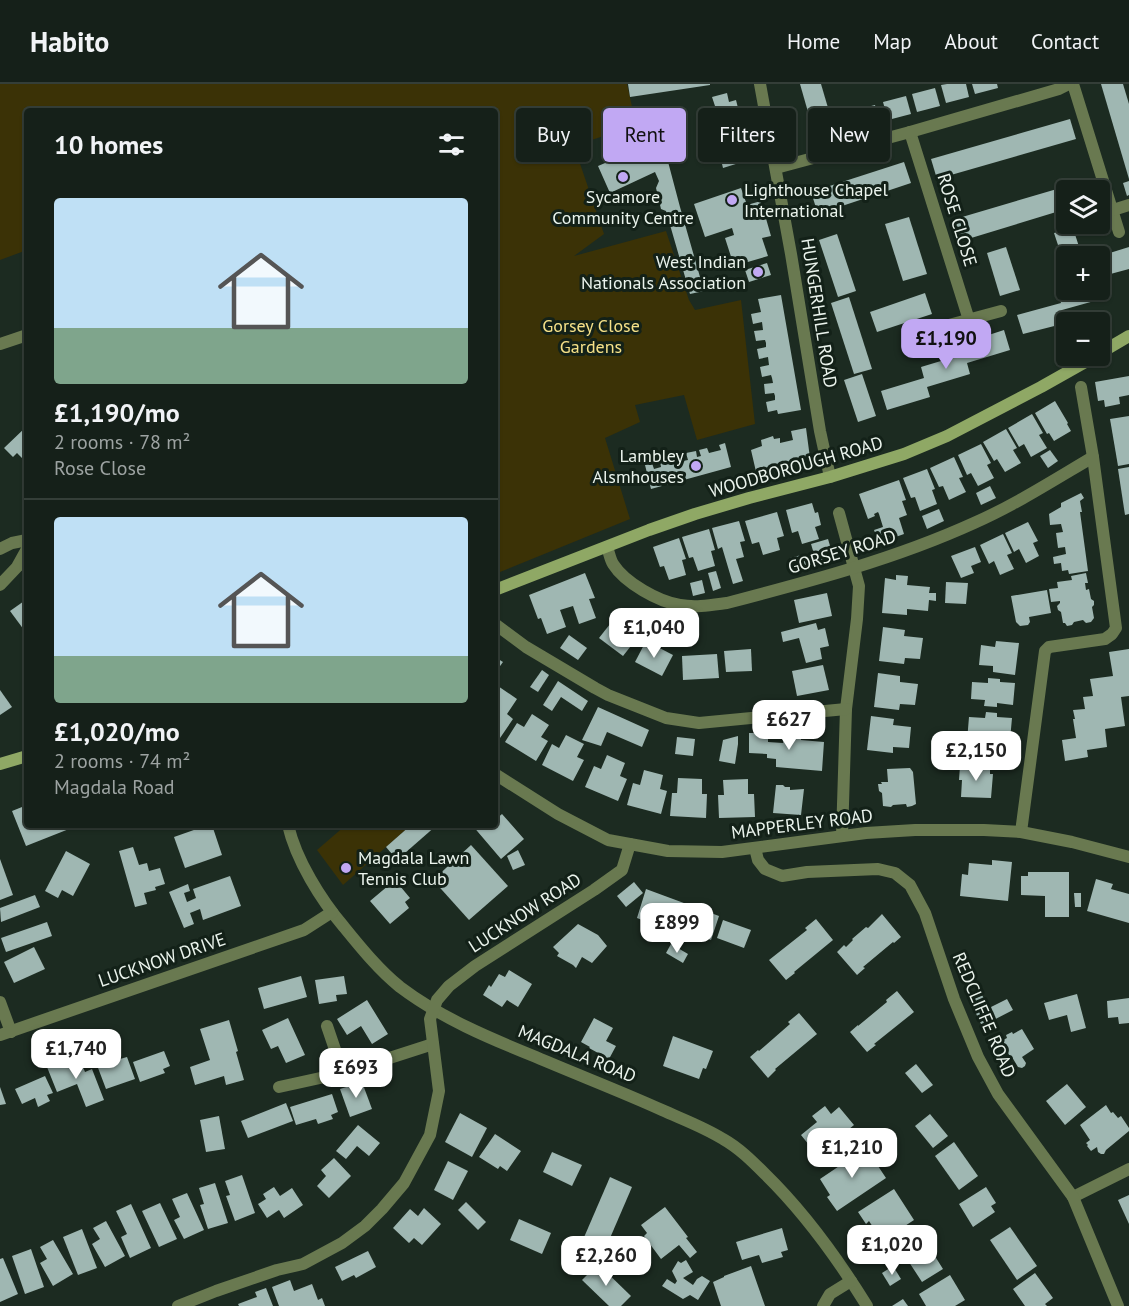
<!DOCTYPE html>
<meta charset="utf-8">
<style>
:root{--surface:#152019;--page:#1e2822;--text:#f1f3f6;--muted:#9da3a2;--line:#343e38;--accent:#c1a8f3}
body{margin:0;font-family:"PT Sans",sans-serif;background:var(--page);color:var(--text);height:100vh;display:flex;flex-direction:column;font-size:22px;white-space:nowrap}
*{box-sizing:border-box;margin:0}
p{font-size:20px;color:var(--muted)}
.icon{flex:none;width:33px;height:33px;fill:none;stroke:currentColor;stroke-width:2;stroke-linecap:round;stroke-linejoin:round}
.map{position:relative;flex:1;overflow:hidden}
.sheet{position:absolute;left:24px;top:24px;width:474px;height:720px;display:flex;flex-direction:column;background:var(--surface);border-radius:6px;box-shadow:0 2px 4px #0004,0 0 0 2px var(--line)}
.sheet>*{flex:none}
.hud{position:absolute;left:516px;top:24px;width:522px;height:54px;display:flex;gap:12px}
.controls{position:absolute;left:1056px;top:96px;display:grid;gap:12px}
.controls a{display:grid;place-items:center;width:54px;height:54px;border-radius:6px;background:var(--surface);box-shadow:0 2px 4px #0004,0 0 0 2px var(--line);font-size:30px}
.price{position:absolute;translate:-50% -51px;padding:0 14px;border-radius:12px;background:#fff;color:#222;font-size:20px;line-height:39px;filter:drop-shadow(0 2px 3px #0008)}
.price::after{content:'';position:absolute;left:50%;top:36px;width:18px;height:14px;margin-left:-9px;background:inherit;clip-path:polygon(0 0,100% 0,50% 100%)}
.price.active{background:var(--accent);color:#111}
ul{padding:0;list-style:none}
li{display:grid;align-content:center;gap:12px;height:318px;padding:0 30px}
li+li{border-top:2px solid var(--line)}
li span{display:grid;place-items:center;height:186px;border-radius:6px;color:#555}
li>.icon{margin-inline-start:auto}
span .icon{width:108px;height:108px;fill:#fffc;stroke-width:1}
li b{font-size:26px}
h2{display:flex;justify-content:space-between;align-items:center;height:72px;padding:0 30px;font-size:26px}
.pill{padding:0 21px;border-radius:6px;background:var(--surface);box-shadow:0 2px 4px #0004,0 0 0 2px var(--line);font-size:21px;line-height:54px}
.pill.active{background:var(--accent);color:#111}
header{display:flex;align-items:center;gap:36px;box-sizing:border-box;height:84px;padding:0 30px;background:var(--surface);border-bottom:2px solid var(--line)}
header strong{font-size:28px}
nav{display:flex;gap:33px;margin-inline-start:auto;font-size:21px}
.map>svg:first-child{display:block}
.green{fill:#3b3206}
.building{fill:#9fb7b2}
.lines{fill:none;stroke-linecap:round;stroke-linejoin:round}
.minor{stroke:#697950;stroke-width:12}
.tertiary{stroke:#697950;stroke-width:12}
.secondary{stroke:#8fa865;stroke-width:12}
.poi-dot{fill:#c1a8f3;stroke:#132118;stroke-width:2}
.labels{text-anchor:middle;stroke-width:6;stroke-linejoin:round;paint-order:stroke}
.poi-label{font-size:18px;fill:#ebf4ed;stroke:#132118;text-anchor:start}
.street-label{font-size:18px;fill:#ebf4ed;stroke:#132118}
.park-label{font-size:18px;fill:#f6e188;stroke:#132118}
</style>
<header>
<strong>Habito</strong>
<nav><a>Home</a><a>Map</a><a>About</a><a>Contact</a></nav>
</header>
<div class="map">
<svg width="1129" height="1222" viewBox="0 0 1129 1222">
<rect width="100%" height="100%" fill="#1c2b21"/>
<g class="green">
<polygon points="0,0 627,0 636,41 574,62 604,150 574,172 666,147 689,216 695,226 741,216 755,340 697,356 684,311 635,321 640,338 605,354 630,435 495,490 495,27 27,27 27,166 0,176"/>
<polygon points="346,741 411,741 343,801 317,766"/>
</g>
<g class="building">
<polygon points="628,0 710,0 710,1 630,13"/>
<polygon points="800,0 821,0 836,51 816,56"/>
<polygon points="947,0 966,0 969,13 946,19 941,1"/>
<polygon points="972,0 997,0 998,4 975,10"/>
<polygon points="1101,0 1123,0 1129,20 1129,95"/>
<polygon points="935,4 940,22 917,28 912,10"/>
<polygon points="727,9 729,18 736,16 740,32 748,30 753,47 755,47 758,56 751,59 755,74 723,84 708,23 715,22 712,13"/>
<polygon points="906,12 911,30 888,36 883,18"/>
<polygon points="875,21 880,39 857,45 852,27"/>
<polygon points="1070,35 1076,55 937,95 931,75"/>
<polygon points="662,55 680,123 704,207 690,210 666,127 661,125 656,104 659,97 655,88 610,109 598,82"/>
<polygon points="904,78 911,99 818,130 811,108"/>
<polygon points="1091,95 1094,106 1066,106 1066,125 958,158 952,136"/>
<polygon points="1129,97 1129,111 1127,112 1123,99"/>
<polygon points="741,104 747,121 761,117 771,152 762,154 768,172 734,182 725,154 734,151 732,144 705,153 694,120"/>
<polygon points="909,133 927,190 903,197 885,140"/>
<polygon points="1073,144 1082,172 1066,172 1066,185 1054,149"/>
<polygon points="837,150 856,207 838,213 819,156"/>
<polygon points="1006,163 1020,206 1000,212 987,169"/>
<polygon points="1129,163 1129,185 1103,192 1100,180 1100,172"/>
<polygon points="767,179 771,191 749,198 745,186"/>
<polygon points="1100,195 1105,214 1062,226 1066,239 1023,250 1017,231 1061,219 1057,206 1066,203 1066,206 1100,206"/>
<polygon points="925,209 932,230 877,248 870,228"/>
<polygon points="781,211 801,326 778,330 777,326 768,328 766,318 775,316 775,312 774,309 765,310 764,300 773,299 772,294 771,291 762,293 760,283 769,281 768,273 759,275 757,265 766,263 766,259 765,256 756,257 754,247 763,246 762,238 753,240 751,230 761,228 758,215"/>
<polygon points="849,213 872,285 854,290 831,219"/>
<polygon points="1004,246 1010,266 967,279 970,290 927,303 930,313 887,326 881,307 924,294 921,283 964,270 961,260"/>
<polygon points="862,290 876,332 858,338 844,296"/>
<polygon points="1129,292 1129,311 1119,313 1120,320 1105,323 1104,316 1098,317 1095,298"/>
<polygon points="1055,317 1068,339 1067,340 1071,347 1054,357 1049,349 1047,350 1035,329"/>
<polygon points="1032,330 1043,349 1039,351 1047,364 1031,373 1024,360 1019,363 1008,344"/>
<polygon points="1129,332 1129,380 1118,382 1110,335"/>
<polygon points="27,342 27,379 17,369 13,373 4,364"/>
<polygon points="806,344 810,374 757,392 751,366 762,362 761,356 773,352 774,355 780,354 780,359 793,356 791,347"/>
<polygon points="1006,345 1017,364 1013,366 1021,379 1005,388 997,375 994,377 983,358"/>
<polygon points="725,359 731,383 651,405 645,381 652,379 654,385 661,383 660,377 669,374 671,380 675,379 673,373 682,371 683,377 688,376 686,369 696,367 697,373 701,372 699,366 707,364 709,369 721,366 719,361"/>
<polygon points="981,360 991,379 987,381 994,394 978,402 971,389 967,391 958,371"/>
<polygon points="1050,366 1058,377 1048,384 1040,372"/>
<polygon points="954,373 963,393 959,394 966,408 949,416 943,402 939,403 930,384"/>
<polygon points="1129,383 1129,430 1125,431 1118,385"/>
<polygon points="927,385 935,405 932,406 937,420 920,427 915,413 911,414 903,394"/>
<polygon points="899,396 906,416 902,417 907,431 899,434 904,450 879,459 874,446 883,443 879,430 878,428 874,430 875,432 868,435 859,410"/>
<polygon points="990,402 996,414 981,421 976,409"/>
<polygon points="1081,409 1084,414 1080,417 1082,428 1080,428 1088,487 1069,490 1068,486 1062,487 1061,479 1054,480 1053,473 1066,470 1065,463 1058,464 1056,449 1063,448 1061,440 1050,441 1049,430 1061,423 1061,419"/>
<polygon points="812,419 815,429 818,428 821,441 815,443 819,455 802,460 798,447 792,449 786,426"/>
<polygon points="939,425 944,437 927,445 922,432"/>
<polygon points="777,428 784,452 777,454 780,466 763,471 759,458 752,460 745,437"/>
<polygon points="739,437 745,457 740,458 744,473 736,475 743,497 733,500 722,463 718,465 712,444"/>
<polygon points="1028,438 1038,457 1033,459 1039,472 1026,479 1019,465 1014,468 1005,449"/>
<polygon points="709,445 715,466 711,467 715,482 698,487 693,473 689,474 682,453"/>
<polygon points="1003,450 1012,469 1007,471 1014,485 1000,491 994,477 989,480 980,461"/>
<polygon points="679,454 686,475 682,476 686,491 669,496 664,482 660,483 653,463"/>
<polygon points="828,455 834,475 817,480 811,460"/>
<polygon points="975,463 981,478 971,482 974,489 961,494 951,472"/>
<polygon points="805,470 809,483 794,487 790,474"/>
<polygon points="716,487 721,504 713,507 708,489"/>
<polygon points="585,489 595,514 589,515 596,534 579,540 573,522 560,526 566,543 547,550 541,534 538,535 529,511"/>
<polygon points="1086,489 1088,499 1085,499 1086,506 1089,505 1091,515 1094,517 1094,521 1092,523 1094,534 1091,538 1086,539 1083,536 1074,538 1072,541 1067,542 1065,539 1063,539 1061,528 1058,526 1057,522 1060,519 1060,517 1051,518 1049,505 1058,504 1057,498 1072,496 1071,492"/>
<polygon points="896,491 908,492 907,501 930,503 929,509 936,509 936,517 929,516 928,527 907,525 907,531 882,529 885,494 896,496"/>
<polygon points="702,496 705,509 693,512 690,499"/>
<polygon points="946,498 968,499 966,520 945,519"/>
<polygon points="1047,506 1051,529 1029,533 1030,538 1028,541 1020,542 1016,538 1011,512"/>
<polygon points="827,509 832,532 799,539 794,516"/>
<polygon points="27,515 27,550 10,527"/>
<polygon points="614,535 638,553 623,572 599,554"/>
<polygon points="816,539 818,546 825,544 829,562 820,564 822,575 806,579 799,554 783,558 781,548"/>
<polygon points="883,543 905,546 904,552 923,554 920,575 905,574 904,580 879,577"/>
<polygon points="569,551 587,564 578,576 560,564"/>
<polygon points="646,557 673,571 662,592 635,578"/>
<polygon points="996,557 1019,559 1015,591 993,588 993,582 979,581 981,561 995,563"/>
<polygon points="751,565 752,587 726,588 724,567"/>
<polygon points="1129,565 1129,612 1121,613 1125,642 1105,645 1107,663 1087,666 1088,673 1065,677 1062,656 1076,654 1073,635 1075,635 1073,626 1085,625 1083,613 1093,612 1090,595 1113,592 1109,568"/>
<polygon points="717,570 719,594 683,596 682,572"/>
<polygon points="495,573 503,578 495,589"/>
<polygon points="823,581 829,606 797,612 792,587"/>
<polygon points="542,586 549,591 538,608 530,603"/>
<polygon points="878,589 900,592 900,598 918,600 915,621 900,620 899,626 874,623"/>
<polygon points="988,594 1000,595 1000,598 1015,599 1013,621 997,619 997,623 984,622 985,616 971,615 972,598 988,599"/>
<polygon points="558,597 588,617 582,627 561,613 552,627 543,621"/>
<polygon points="495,600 517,615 507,630 513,635 500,654 495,650"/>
<polygon points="0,606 12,623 0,631"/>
<polygon points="598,623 649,646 642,663 607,648 601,662 582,656"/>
<polygon points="986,628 997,629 997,633 1012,634 1010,656 995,654 995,657 983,656 983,651 977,651 976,658 967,657 969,633 985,634"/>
<polygon points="532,630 549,641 541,653 548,657 536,677 505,658 517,639 524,643"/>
<polygon points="871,632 894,635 893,641 911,643 909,664 893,663 893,669 867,666"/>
<polygon points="749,649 768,649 768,658 783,659 784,649 801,650 801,656 824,658 822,687 776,683 776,675 767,674 767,670 749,669"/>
<polygon points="566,651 584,660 577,673 584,676 573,697 542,681 552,660 559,664"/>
<polygon points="738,652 738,660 735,680 719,677 723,656"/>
<polygon points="677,653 695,655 693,672 675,670"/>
<polygon points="978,662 1008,666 1006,684 996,683 995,686 987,685 987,682 976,681"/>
<polygon points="607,671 625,679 620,692 627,695 618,717 585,703 594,682 601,685"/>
<polygon points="960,682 982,683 982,686 990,686 990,690 993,690 991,714 961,713 962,696 959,696"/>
<polygon points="910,684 913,688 916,720 912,722 907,723 906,720 893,721 891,723 883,722 882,709 879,707 878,700 882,700 881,698 888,698 887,685"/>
<polygon points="644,686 663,691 660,705 667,707 661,730 627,721 633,699 640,701"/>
<polygon points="678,694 702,695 702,710 707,710 706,734 670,732 672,709 677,709"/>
<polygon points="748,695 748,710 754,710 755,733 719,734 718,711 724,711 723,696"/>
<polygon points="776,701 783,701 785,703 790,703 790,706 804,705 801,731 773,729"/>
<polygon points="27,721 27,741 67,741 69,745 26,762 12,727"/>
<polygon points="502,730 524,755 501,775 472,741 495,741 495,736"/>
<polygon points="208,741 212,741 222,771 185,784 174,753"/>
<polygon points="411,741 437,741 397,776 386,763"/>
<polygon points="471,761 508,802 469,836 433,796"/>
<polygon points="133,763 139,781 147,779 149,787 160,784 165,800 155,803 156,806 144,809 147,820 135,823 119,767"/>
<polygon points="518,766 525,781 513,786 507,772"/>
<polygon points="66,767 90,780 73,812 62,806 58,814 45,807"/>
<polygon points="0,775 13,811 0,816"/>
<polygon points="992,776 1012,778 1008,817 960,812 962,790 968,791 969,779 992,781"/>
<polygon points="1028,788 1069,788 1069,833 1045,833 1045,812 1021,811 1021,792 1028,792"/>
<polygon points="230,792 241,822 203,836 200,825 190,829 194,840 184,844 169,808 188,800 190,807 184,809 187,818 196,814 193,805"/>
<polygon points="1096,795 1113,800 1111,805 1129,810 1129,839 1087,827"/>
<polygon points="395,796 410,814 405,818 409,824 390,840 370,817"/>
<polygon points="634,798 643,809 626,823 617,812"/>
<polygon points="646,805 719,832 711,856 662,838 660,843 637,834"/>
<polygon points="1074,809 1081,809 1081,823 1075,823"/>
<polygon points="35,811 40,823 1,838 0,824"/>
<polygon points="882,830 901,853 894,859 893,858 863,883 865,884 857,891 837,868 844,861 846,863 853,856 852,855 866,843 868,844"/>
<polygon points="816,835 833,856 794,888 795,889 786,896 769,876 807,846 805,844"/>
<polygon points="723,836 751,846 744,864 717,854"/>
<polygon points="47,838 52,852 6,868 1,854"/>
<polygon points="578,840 598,851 607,862 592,879 582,873 576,884 573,881 557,872 559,869 553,863"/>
<polygon points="671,860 688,870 683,879 666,869"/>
<polygon points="34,863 45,885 14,899 4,878"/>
<polygon points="509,886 532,900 518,923 507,916 502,923 483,911 489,901 491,903 499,890 505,893"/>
<polygon points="301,892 307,913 264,925 258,904"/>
<polygon points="344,892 347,910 336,911 337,917 319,920 315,896"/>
<polygon points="897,907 914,928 874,960 876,961 867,968 850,948 858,941 858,942 887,918 886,916"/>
<polygon points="1077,910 1086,944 1071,948 1067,931 1049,936 1044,919"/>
<polygon points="982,911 989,924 1007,915 1013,926 982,942 970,917"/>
<polygon points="1129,914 1129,939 1119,940 1118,933 1108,934 1107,917"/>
<polygon points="367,916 388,950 372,960 361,942 347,951 337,935"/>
<polygon points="799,929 817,950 775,985 776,986 768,994 750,973 758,966 759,967 790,940 788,938"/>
<polygon points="288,934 305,971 286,979 278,962 271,965 262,946"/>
<polygon points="594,934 613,944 606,957 616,962 609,975 589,964 590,963 581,958"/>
<polygon points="229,936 238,967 236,968 244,996 226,1001 224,992 195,1001 190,983 210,976 200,945"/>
<polygon points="1022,945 1034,965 1022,973 1026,979 1025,982 1022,984 1018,983 1012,973 1011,974 1001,957 1007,954 1006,951 1012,948 1013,950"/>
<polygon points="673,952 713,967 706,985 703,984 699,995 663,982"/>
<polygon points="114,960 120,975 127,973 135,995 106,1005 92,968"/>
<polygon points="164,967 170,982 163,985 165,989 140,998 133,978"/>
<polygon points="79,973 85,988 92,985 104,1016 86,1023 77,1000 57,1008 47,983 62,976 63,980"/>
<polygon points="916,980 933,1001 922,1009 905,989"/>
<polygon points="45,992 53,1009 47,1011 50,1017 38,1023 35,1014 22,1020 15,1005"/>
<polygon points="362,998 372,1025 350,1033 340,1005"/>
<polygon points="1067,1000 1086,1023 1065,1041 1046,1017"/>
<polygon points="0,1003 6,1020 0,1021"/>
<polygon points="332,1010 338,1028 331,1031 333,1035 318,1040 316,1035 296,1041 290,1023"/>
<polygon points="286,1019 293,1037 248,1054 241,1037"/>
<polygon points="1106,1021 1111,1029 1113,1028 1118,1034 1121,1032 1129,1044 1129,1047 1106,1066 1104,1070 1101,1070 1098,1068 1097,1063 1091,1067 1087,1062 1088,1061 1086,1059 1090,1056 1080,1041"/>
<polygon points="825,1022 831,1030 839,1023 854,1041 817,1071 801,1051 817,1038 812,1032"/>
<polygon points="460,1029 487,1044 472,1073 445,1058"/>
<polygon points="930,1030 948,1052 933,1064 915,1042"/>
<polygon points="219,1032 225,1065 206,1068 200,1036"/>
<polygon points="358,1041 380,1059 369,1072 357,1062 346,1075 336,1067"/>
<polygon points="495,1050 521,1067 507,1087 500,1082 498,1085 479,1073"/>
<polygon points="954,1058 978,1092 959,1106 935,1072"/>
<polygon points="866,1064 886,1094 837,1127 827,1113 830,1111 820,1095"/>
<polygon points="552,1068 582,1081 572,1102 543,1088"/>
<polygon points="334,1074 351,1092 329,1114 317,1102 326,1092 321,1086"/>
<polygon points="448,1077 468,1087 453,1116 434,1106"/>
<polygon points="242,1091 255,1129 235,1137 226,1112 230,1111 225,1097"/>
<polygon points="610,1093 632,1103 604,1168 582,1158"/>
<polygon points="215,1099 228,1139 208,1145 200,1121 204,1120 199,1104"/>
<polygon points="274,1103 280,1112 292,1104 303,1121 284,1134 279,1126 267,1134 258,1120 266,1115 263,1110"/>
<polygon points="986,1103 996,1119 991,1122 995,1128 973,1143 959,1120"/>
<polygon points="894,1105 914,1136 882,1157 869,1137 866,1140 858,1128"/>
<polygon points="187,1109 204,1146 184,1155 174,1136 180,1133 172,1115"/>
<polygon points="1129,1111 1129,1140 1118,1116"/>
<polygon points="466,1118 486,1138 478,1146 458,1126"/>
<polygon points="160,1119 177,1155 159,1163 142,1127"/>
<polygon points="131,1120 151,1164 130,1174 121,1153 127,1150 116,1127"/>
<polygon points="665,1123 688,1153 686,1154 697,1168 690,1174 679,1161 661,1175 644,1152 647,1149 641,1141"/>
<polygon points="424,1124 441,1140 422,1161 414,1154 409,1159 393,1144 410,1125 418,1132"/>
<polygon points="519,1135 551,1149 542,1170 510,1156"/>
<polygon points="106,1137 125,1172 105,1183 92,1160 100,1155 93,1144"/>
<polygon points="1010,1143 1037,1182 1017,1196 990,1156"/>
<polygon points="782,1144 788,1166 781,1168 783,1173 762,1179 759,1171 742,1176 736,1158"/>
<polygon points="82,1145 97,1184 78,1191 63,1153"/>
<polygon points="921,1150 943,1185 922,1198 907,1175 898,1180 891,1169"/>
<polygon points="53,1156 73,1190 53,1202 40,1179 47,1175 40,1163"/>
<polygon points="31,1165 44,1203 25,1210 12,1172"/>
<polygon points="368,1167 376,1183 356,1194 354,1191 342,1197 335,1183"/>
<polygon points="3,1174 18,1210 0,1218 0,1175"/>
<polygon points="686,1176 693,1188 683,1194 693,1201 697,1195 702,1192 710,1197 698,1216 690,1211 683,1215 662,1202 667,1195 675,1200 677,1197 672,1187 678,1177 681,1179"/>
<polygon points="598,1180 631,1212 621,1222 609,1222 582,1196"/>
<polygon points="751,1182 765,1222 721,1222 713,1198 724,1193 724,1192"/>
<polygon points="893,1182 901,1195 890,1202 882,1189"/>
<polygon points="1035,1189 1053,1214 1045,1220 1047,1222 1025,1222 1013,1205"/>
<polygon points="950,1191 965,1216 955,1222 926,1222 919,1210"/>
<polygon points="290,1196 294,1207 312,1200 318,1216 322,1214 325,1222 279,1222 272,1203"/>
<polygon points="266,1204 273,1222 239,1222 238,1220 257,1213 255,1208"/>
<polygon points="903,1215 908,1222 892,1222"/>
</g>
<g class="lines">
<g class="minor">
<polyline points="760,0 791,170 820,347 830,393"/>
<polyline points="1073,0 1119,148"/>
<polyline points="910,48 969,236"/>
<polyline points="776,84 910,48 1059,5 1069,0"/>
<polyline points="1113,126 1129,121"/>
<polyline points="949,241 1001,227"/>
<polyline points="0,260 27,251"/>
<polyline points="839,429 859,502 857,535 846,625 842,752"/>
<path d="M 607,463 C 609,468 610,475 613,480 C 625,499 659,518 680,521 C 696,524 712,521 727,519 C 811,497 895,475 974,439 C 1015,421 1054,396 1093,373"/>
<polyline points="0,465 12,459 27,456"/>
<polyline points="0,501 17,483 27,465"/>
<polyline points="495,540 526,563 595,604 608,611 666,634 699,639 846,625"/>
<path d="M 288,741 C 296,776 321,816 344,843 C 361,864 379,886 400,903 C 441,934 489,954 536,973 C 578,991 620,1007 662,1026 C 682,1035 704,1043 723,1055 C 739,1064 752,1077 765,1090 C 805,1129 838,1175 867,1222"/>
<polyline points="1021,748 1045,567 1049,563 1105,555 1112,550 1116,544 1093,373 1081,303"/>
<polyline points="0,918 11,948"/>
<polyline points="327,942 343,989"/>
<polyline points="0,951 304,846 332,828"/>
<polyline points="279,1003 343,989 433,960"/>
<polyline points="1073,1113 1129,1085"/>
<polyline points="178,1222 216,1207 277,1186 303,1180 342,1159 365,1142 382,1125 404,1099 430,1051 439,1007 430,935 437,916 449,902 475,882 594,806 622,786 630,760"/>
<polyline points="823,1222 830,1210 851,1197"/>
</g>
<g class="tertiary">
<polyline points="495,690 558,730 608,756 668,767 722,768 866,749 915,746 984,746 1021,748 1072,758 1129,773"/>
<polyline points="755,764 758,776 765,785 782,792 807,788 878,785 895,789 910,801 925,829 954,915 978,973 998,1010 1073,1113 1118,1222"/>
</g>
<g class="secondary">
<polyline points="1100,269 1129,252"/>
<polyline points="495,506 649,446 695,430 749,414 830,393 904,370 947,352 1041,303 1096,272"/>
<polyline points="0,680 27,672"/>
</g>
</g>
<g class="poi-dot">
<circle cx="623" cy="93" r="6"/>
<circle cx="732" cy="116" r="6"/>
<circle cx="758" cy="188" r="6"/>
<circle cx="696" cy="382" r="6"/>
<circle cx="346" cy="784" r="6"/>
</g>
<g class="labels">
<g class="poi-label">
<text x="744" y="112">Lighthouse Chapel<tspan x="744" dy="21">International</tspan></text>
<text x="623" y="119" text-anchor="middle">Sycamore<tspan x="623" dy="21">Community Centre</tspan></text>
<text x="746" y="184" text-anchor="end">West Indian<tspan x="746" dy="21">Nationals Association</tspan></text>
<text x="684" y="378" text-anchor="end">Lambley<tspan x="684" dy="21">Alsmhouses</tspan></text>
<text x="358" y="780">Magdala Lawn<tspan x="358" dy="21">Tennis Club</tspan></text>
</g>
<g class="street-label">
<text transform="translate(957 136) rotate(73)" y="6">ROSE CLOSE</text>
<text transform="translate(819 229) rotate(81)" y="6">HUNGERHILL ROAD</text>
<text transform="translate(796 383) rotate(-16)" y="6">WOODBOROUGH ROAD</text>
<text transform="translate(842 468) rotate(-17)" y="6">GORSEY ROAD</text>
<text transform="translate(802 740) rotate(-7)" y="6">MAPPERLEY ROAD</text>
<text transform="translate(525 829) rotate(-33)" y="6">LUCKNOW ROAD</text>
<text transform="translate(162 876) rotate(-19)" y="6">LUCKNOW DRIVE</text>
<text transform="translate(984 931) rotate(67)" y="6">REDCLIFFE ROAD</text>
<text transform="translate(577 970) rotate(22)" y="6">MAGDALA ROAD</text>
</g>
<g class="park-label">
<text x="591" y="248">Gorsey Close<tspan x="591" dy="21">Gardens</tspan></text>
</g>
</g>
</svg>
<div class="controls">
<a><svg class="icon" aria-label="layers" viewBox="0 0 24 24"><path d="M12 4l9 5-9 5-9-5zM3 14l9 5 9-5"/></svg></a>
<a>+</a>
<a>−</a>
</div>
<b class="price active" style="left:946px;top:286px">£1,190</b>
<b class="price" style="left:654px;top:575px">£1,040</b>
<b class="price" style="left:789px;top:667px">£627</b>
<b class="price" style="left:976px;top:698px">£2,150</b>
<b class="price" style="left:677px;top:870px">£899</b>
<b class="price" style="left:76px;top:996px">£1,740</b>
<b class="price" style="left:356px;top:1015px">£693</b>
<b class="price" style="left:852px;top:1095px">£1,210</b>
<b class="price" style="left:892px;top:1192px">£1,020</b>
<b class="price" style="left:606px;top:1203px">£2,260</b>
<div class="hud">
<a class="pill">Buy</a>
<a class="pill active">Rent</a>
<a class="pill">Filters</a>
<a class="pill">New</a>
</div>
<section class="sheet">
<h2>10 homes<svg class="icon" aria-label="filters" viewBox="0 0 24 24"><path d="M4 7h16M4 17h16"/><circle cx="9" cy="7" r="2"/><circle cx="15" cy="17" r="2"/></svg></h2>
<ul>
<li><span style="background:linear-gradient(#bfe0f5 70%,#7fa58c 0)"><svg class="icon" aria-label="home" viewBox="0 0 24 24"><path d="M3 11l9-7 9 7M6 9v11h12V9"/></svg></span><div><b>£1,190/mo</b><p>2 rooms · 78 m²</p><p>Rose Close</p></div></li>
<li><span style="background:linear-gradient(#bfe0f5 75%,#7fa58c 0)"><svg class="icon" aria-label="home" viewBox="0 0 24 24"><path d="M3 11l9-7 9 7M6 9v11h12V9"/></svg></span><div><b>£1,020/mo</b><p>2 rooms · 74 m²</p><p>Magdala Road</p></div></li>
</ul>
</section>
</div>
